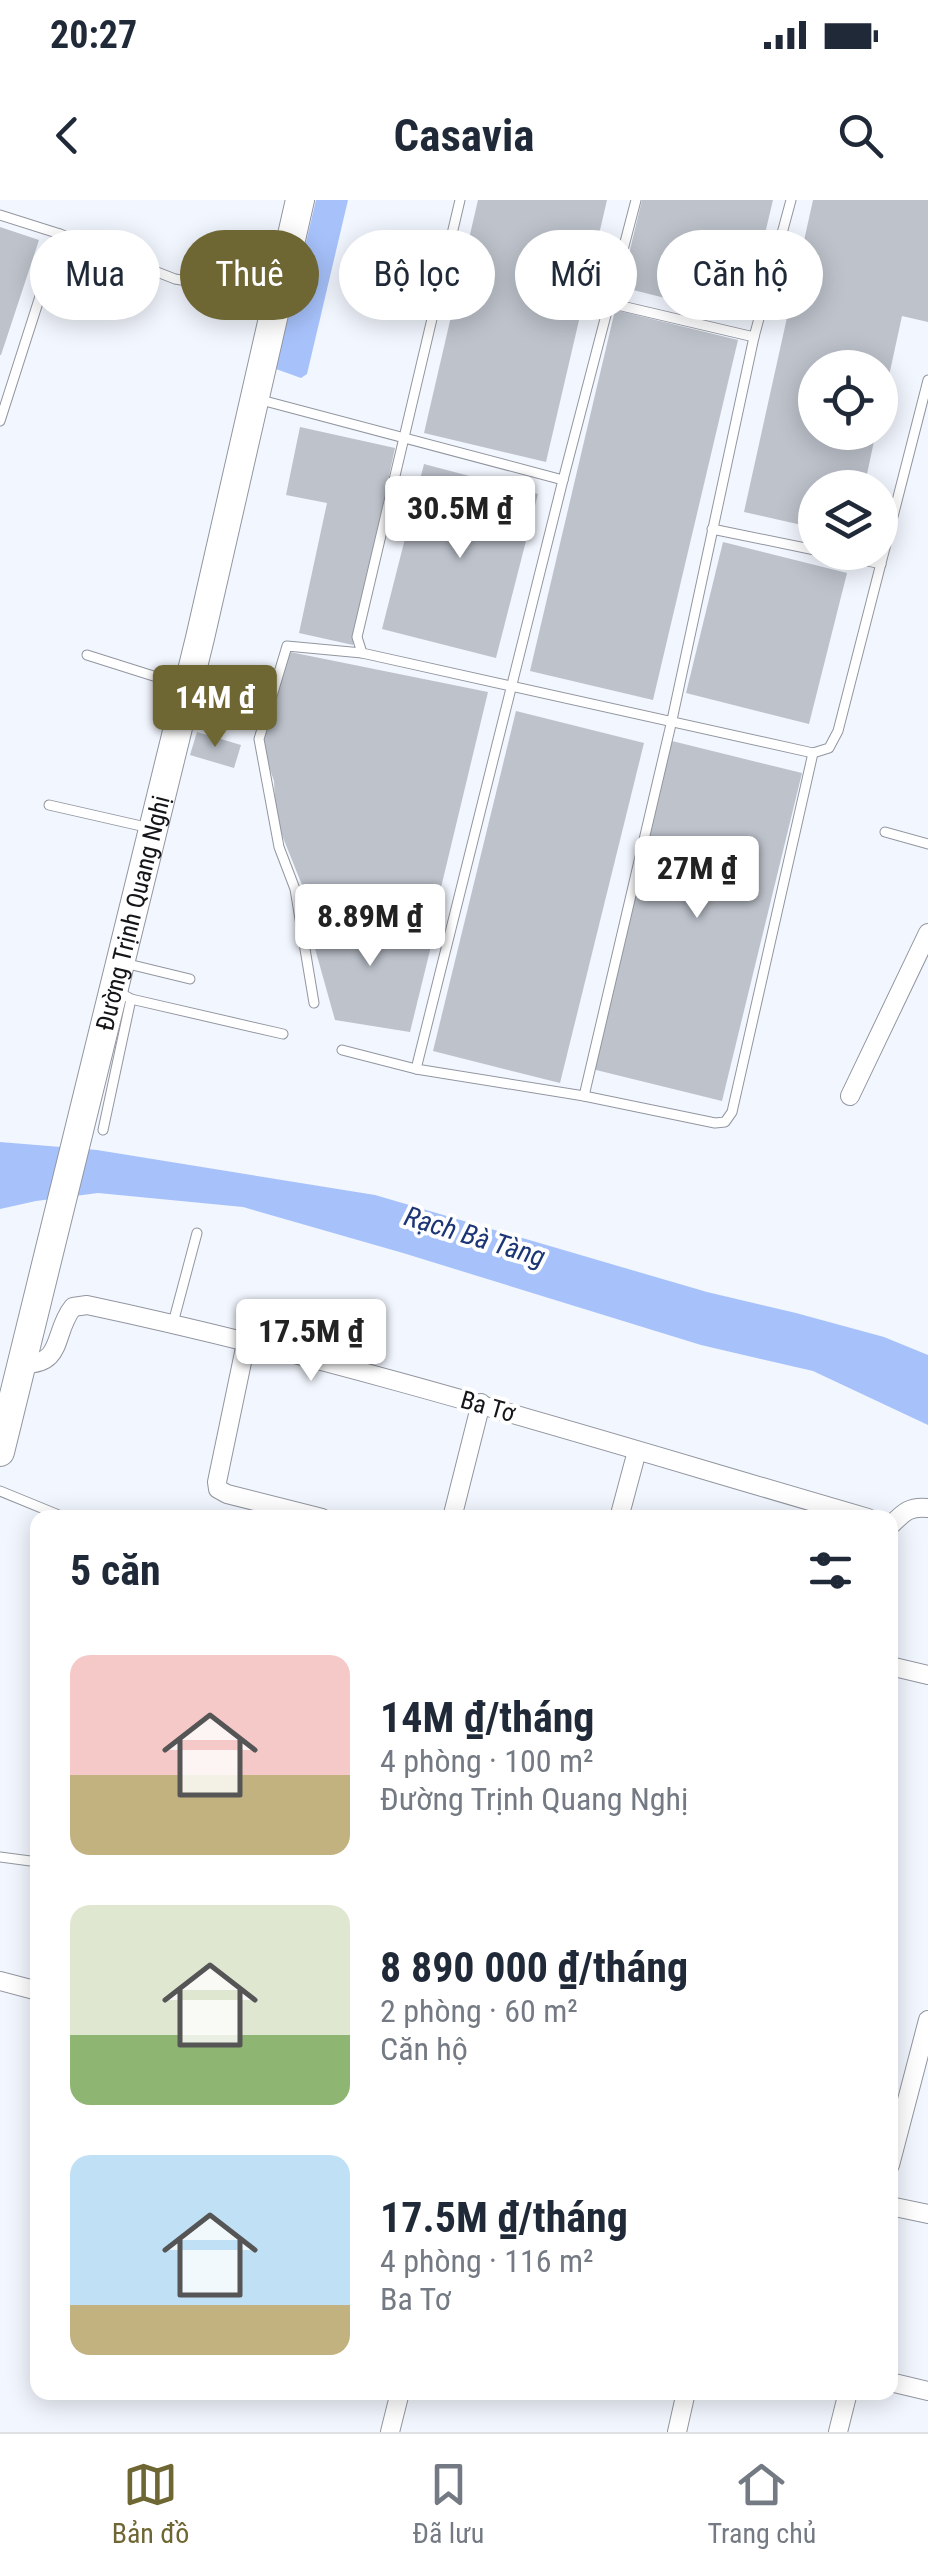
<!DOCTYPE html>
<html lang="vi">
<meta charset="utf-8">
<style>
:root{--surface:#fff;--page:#f2f2f3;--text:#1f2937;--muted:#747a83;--line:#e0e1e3;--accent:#6e6734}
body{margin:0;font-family:"Roboto Condensed",sans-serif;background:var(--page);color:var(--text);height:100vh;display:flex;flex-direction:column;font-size:38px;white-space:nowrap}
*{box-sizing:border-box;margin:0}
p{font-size:32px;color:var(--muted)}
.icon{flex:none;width:55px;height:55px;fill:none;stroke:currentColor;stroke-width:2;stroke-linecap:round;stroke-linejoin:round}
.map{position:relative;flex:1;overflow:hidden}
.drawer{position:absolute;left:30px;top:1310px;width:868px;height:890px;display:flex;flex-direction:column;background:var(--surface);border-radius:20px;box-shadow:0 5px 25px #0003}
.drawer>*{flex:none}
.guide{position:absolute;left:30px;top:30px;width:870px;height:90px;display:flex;gap:20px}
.controls{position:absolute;left:798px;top:150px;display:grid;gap:20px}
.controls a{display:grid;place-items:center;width:100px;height:100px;border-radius:50%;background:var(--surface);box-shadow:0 5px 25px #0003;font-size:50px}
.price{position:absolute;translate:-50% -85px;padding:0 22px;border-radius:10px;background:#fff;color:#222;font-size:32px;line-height:65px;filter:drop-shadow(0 2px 5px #0008)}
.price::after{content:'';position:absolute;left:50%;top:60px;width:30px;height:22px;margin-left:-15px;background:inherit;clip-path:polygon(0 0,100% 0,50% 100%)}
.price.active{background:var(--accent);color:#fff}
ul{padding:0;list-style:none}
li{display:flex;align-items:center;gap:30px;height:250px;padding:0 40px}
li span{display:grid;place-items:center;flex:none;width:280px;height:200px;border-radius:20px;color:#555}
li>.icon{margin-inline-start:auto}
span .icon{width:120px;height:120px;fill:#fffc;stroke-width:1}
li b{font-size:42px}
h2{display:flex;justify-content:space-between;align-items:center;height:120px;padding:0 40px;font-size:42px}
.chip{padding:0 35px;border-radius:45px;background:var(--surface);box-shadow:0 5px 25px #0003;font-size:35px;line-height:90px}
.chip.active{background:var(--accent);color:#fff}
.status{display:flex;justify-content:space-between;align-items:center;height:70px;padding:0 50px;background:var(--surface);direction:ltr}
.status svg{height:28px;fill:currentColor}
header{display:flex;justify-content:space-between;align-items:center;height:130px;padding:0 40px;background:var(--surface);font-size:45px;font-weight:700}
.menu{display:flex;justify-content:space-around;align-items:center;height:140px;border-top:2px solid var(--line);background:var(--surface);font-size:28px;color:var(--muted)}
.menu a{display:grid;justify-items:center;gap:5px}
.menu .active{color:var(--accent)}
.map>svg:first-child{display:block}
.water{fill:#a7c2fb}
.building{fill:#bdc2cb}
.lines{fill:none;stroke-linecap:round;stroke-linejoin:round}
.lane-casing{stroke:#9296a0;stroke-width:11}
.street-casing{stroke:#9296a0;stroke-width:20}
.secondary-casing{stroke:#9296a0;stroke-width:30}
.lane{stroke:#fff;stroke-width:9}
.street{stroke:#fff;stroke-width:18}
.secondary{stroke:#fff;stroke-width:28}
.labels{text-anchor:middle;stroke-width:8;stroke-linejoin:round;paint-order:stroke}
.street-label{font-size:25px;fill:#141519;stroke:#fff}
.water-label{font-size:28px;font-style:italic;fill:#1b3575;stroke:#fff}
</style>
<div class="status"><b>20:27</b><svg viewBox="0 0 49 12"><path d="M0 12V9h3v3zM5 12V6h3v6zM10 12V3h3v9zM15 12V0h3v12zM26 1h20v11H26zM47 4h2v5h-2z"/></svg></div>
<header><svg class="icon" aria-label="back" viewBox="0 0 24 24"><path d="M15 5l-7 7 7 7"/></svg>Casavia<svg class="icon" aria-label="search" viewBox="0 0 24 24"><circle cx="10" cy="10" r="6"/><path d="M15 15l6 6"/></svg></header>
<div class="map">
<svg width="928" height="2232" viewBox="0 0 928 2232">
<rect width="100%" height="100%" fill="#f2f6fe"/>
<g class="water">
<polygon points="316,0 348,0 307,174 301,178 276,169"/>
<polygon points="0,942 97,950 375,995 707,1092 796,1113 884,1137 928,1155 928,1225 813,1171 701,1145 403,1053 243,1007 98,993 36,1001 0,1009"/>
</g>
<g class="building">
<polygon points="478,0 607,0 546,262 424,233"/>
<polygon points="642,0 773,0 745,118 621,87"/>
<polygon points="813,0 928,0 928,122 902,116 882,208 880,168 815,168 815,232 876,232 864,288 815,288 815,328 744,312"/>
<polygon points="0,27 39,40 1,155 0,155"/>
<polygon points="615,110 738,140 653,500 530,471"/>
<polygon points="300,227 395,248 353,445 299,433 327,303 286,295"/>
<polygon points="424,264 538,294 496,458 382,429"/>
<polygon points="723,342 847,373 809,524 686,493"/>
<polygon points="290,452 488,492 432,725 308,700 276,620 274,581 262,546"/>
<polygon points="516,511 644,543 560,883 433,851"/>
<polygon points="197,532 241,545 234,568 190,555"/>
<polygon points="672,541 802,573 722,901 592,869"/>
<polygon points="304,709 434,734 410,832 335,820"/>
</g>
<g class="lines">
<defs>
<g id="lane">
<polyline points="460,0 357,437 362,453 813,553 829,548 838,531 928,180"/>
<polyline points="0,15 60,34 175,79 274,95"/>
<polyline points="609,103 754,137 791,0"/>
<polyline points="261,200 563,280"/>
<polyline points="0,221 60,34"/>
<polyline points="712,329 815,350"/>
<polyline points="827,352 881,364"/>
<polyline points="87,455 185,486"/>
<polyline points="49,605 150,628"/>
<polyline points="885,632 928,644"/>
<polyline points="124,763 190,779"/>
<polyline points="117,791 131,799 283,834"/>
<polyline points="314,803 295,689 279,647 259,539 287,446 362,453"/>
<polyline points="342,850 416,869 584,896 715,923 725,922 732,912 813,553"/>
<polyline points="416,869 563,280 636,0"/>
<polyline points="584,896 672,520 754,137"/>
<polyline points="103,930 131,799"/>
<polyline points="173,1123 197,1033"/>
<polyline points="0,1291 66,1318"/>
<polyline points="0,1657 38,1662"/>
</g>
<g id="street">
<polyline points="850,896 928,733"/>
<polyline points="246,1143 217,1282 218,1289 227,1294 322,1318"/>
<path d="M 21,1164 C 65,1166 52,1133 73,1107 L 87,1105 C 351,1161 609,1243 868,1318"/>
<polyline points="452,1318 481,1203"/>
<polyline points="619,1318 637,1251"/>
<path d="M 892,1324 C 904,1312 910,1306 928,1308"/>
<polyline points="890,1466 928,1475"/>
<polyline points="0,1781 38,1791"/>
<polyline points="890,1965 928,1820"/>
<polyline points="890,2006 928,2014"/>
<polyline points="890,2182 928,2191"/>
<polyline points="390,2232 400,2192"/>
<polyline points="677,2232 686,2192"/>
<polyline points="838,2232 848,2192"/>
</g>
<g id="secondary">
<path id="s1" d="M 0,1252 L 200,438 L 300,0"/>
</g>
</defs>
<use href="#lane" class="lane-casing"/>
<use href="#street" class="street-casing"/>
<use href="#secondary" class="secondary-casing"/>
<use href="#lane" class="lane"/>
<use href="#street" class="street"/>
<use href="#secondary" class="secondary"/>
</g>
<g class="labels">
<g class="street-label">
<text dy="9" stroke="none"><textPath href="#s1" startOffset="555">Đường Trịnh Quang Nghị</textPath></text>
<text transform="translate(488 1206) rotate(16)" y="9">Ba Tơ</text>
</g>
<g class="water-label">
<text transform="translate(475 1036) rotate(17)" y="10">Rạch Bà Tàng</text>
</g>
</g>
</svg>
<div class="controls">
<a><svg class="icon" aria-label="locate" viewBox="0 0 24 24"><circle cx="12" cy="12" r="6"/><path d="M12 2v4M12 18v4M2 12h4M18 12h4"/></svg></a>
<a><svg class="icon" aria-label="layers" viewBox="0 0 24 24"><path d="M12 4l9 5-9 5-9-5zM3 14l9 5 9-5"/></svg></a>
</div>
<b class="price" style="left:460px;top:361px">30.5M ₫</b>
<b class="price active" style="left:215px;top:550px">14M ₫</b>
<b class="price" style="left:697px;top:721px">27M ₫</b>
<b class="price" style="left:370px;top:769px">8.89M ₫</b>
<b class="price" style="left:311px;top:1184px">17.5M ₫</b>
<div class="guide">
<a class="chip">Mua</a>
<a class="chip active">Thuê</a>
<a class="chip">Bộ lọc</a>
<a class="chip">Mới</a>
<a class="chip">Căn hộ</a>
</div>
<section class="drawer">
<h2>5 căn<svg class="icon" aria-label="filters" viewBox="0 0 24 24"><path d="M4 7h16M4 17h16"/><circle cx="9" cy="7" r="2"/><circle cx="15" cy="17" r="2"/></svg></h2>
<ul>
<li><span style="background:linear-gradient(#f6c9c9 60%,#c2b280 0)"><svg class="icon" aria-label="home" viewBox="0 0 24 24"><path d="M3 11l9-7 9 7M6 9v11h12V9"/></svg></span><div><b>14M ₫/tháng</b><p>4 phòng · 100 m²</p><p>Đường Trịnh Quang Nghị</p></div></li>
<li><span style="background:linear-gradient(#dfe7d0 65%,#8fb573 0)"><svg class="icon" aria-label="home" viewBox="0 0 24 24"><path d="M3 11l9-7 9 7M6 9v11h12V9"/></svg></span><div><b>8 890 000 ₫/tháng</b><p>2 phòng · 60 m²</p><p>Căn hộ</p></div></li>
<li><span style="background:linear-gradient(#bfe0f5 75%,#c2b280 0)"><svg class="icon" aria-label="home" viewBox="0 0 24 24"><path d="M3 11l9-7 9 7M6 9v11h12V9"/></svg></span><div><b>17.5M ₫/tháng</b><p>4 phòng · 116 m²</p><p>Ba Tơ</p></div></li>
</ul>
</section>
</div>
<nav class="menu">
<a class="active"><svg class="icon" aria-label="map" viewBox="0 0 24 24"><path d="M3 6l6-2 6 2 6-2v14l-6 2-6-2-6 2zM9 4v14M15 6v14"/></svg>Bản đồ</a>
<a><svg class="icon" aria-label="saved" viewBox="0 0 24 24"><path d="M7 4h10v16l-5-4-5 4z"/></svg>Đã lưu</a>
<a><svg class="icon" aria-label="home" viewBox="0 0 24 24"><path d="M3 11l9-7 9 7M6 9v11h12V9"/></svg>Trang chủ</a>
</nav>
